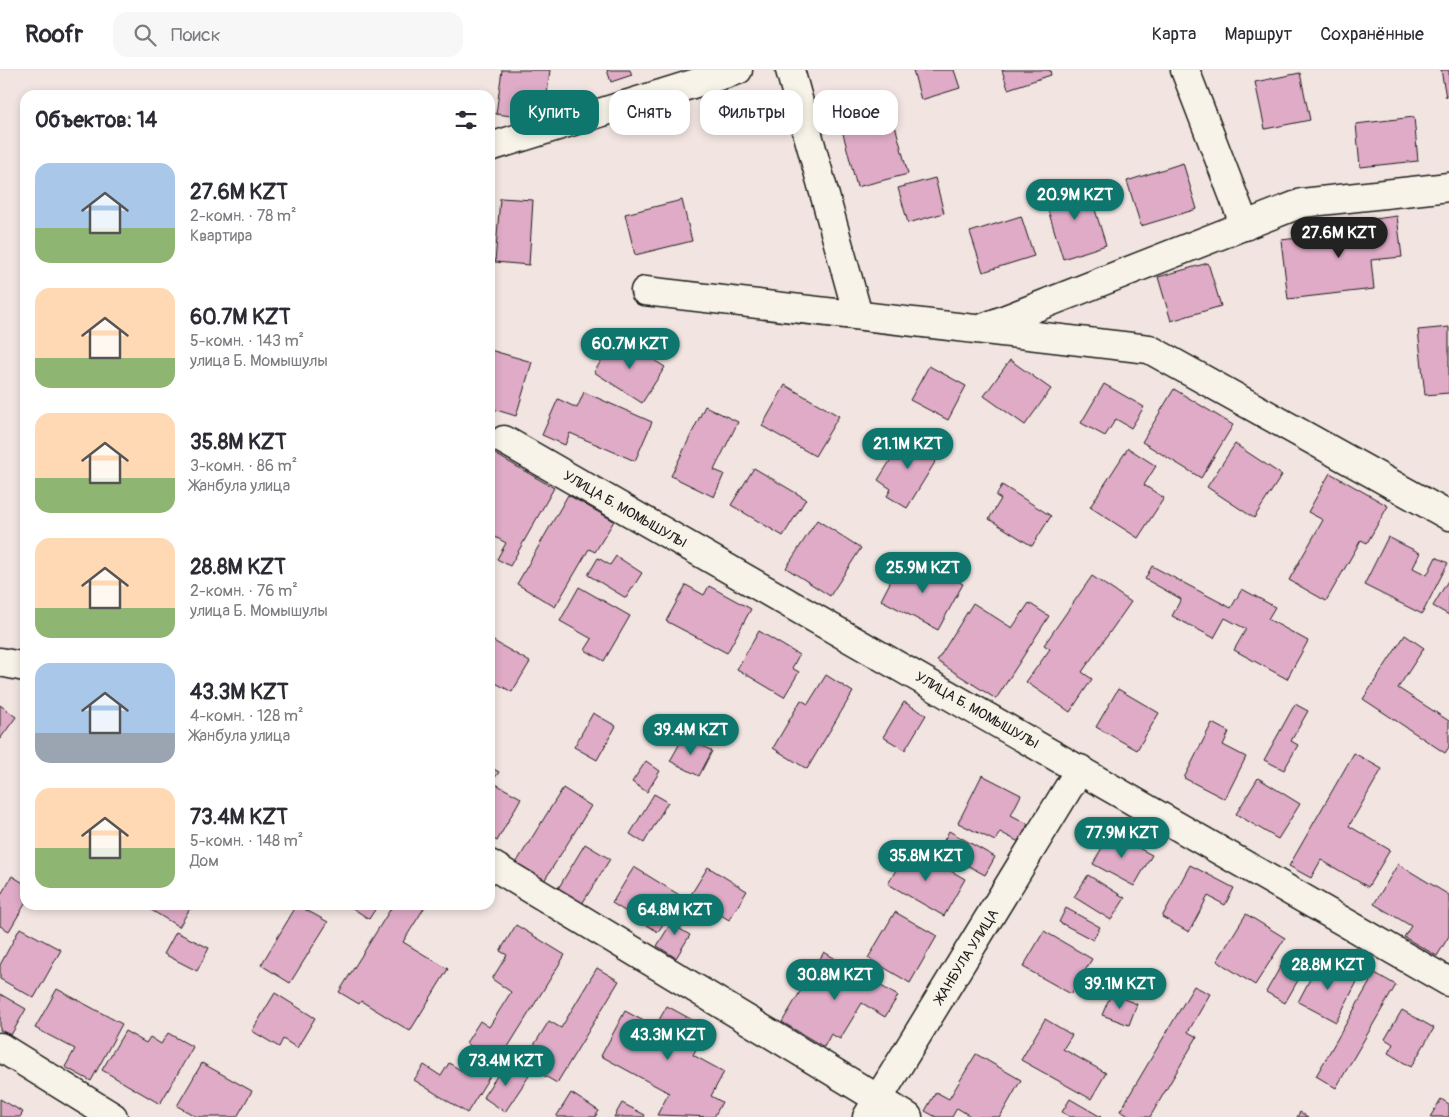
<!DOCTYPE html>
<html lang="ru">
<meta charset="utf-8">
<style>
:root{--surface:#fff;--page:#f7f7f7;--text:#2b2b33;--muted:#7c7c81;--line:#e1e1e2;--accent:#0f766e}
body{margin:0;font-family:Pangolin,sans-serif;background:var(--page);color:var(--text);height:100vh;display:flex;flex-direction:column;font-size:19px;white-space:nowrap}
*{box-sizing:border-box;margin:0}
p{font-size:16px;color:var(--muted)}
.icon{flex:none;width:28px;height:28px;fill:none;stroke:currentColor;stroke-width:2;stroke-linecap:round;stroke-linejoin:round}
.map{position:relative;flex:1;overflow:hidden}
.panel{position:absolute;left:20px;top:20px;width:475px;height:820px;display:flex;flex-direction:column;background:var(--surface);border-radius:15px;box-shadow:0 2px 8px #0003}
.panel>*{flex:none}
.banner{position:absolute;left:510px;top:20px;width:475px;height:45px;display:flex;gap:10px}
.price{position:absolute;translate:-50% -42px;padding:0 11px;border-radius:18px;background:var(--accent);color:#fff;font-size:16px;line-height:32px;filter:drop-shadow(0 1px 2px #0008)}
.price::after{content:'';position:absolute;left:50%;top:30px;width:15px;height:11px;margin-left:-8px;background:inherit;clip-path:polygon(0 0,100% 0,50% 100%)}
.price.current{background:#222;color:#fff}
ul{padding:0;list-style:none}
li{display:flex;align-items:center;gap:15px;height:125px;padding:0 15px}
li span{display:grid;place-items:center;flex:none;width:140px;height:100px;border-radius:15px;color:#555}
li>.icon{margin-inline-start:auto}
span .icon{width:60px;height:60px;fill:#fffc;stroke-width:1}
li b{font-size:21px}
h2{display:flex;justify-content:space-between;align-items:center;height:60px;padding:0 15px;font-size:21px}
.chip{padding:0 18px;border-radius:15px;background:var(--surface);box-shadow:0 2px 8px #0003;font-size:18px;line-height:45px}
.chip.current{background:var(--accent);color:#fff}
header{display:flex;align-items:center;gap:30px;box-sizing:border-box;height:70px;padding:0 25px;background:var(--surface);border-bottom:1px solid var(--line)}
header strong{font-size:24px}
nav{display:flex;gap:28px;margin-inline-start:auto;font-size:18px}
.search{width:350px;height:45px;background:var(--page);display:flex;align-items:center;gap:12px;box-sizing:border-box;padding:0 18px;border-radius:15px;color:var(--muted);font-size:19px}
.map>svg:first-child{display:block}
.building{fill:#dfabc6;stroke:#1c1c1c}
.lines{fill:none;stroke-linecap:round;stroke-linejoin:round}
.minor-casing{stroke:#1c1c1c;stroke-width:31}
.minor{stroke:#f7f3e8;stroke-width:28}
.labels{text-anchor:middle;stroke-width:4.5;stroke-linejoin:round;paint-order:stroke}
.street-label{font-size:14px;fill:#1c1c1c;stroke:#f7f3e8}
</style>
<header>
<strong>Roofr</strong>
<div class="search"><svg class="icon" aria-label="search" viewBox="0 0 24 24"><circle cx="10" cy="10" r="6"/><path d="M15 15l6 6"/></svg>Поиск</div>
<nav><a>Карта</a><a>Маршрут</a><a>Сохранённые</a></nav>
</header>
<div class="map">
<svg width="1449" height="1047" viewBox="0 0 1449 1047">
<rect width="100%" height="100%" fill="#f2e5e1"/>
<filter id="ink" filterUnits="userSpaceOnUse"><feTurbulence type="fractalNoise" baseFrequency=".02" numOctaves="2"/><feDisplacementMap in="SourceGraphic" scale="10" xChannelSelector="R" yChannelSelector="G"/><feConvolveMatrix kernelMatrix="1 2 1 2 8 2 1 2 1" color-interpolation-filters="sRGB"/></filter>
<g filter="url(#ink)">
<g class="building">
<polygon points="502,0 550,0 544,50 496,44"/>
<polygon points="607,0 630,0 632,5 611,12"/>
<polygon points="913,0 954,0 960,18 921,30"/>
<polygon points="1002,0 1050,0 1051,5 1008,19"/>
<polygon points="1441,0 1449,0 1449,26 1446,27"/>
<polygon points="1300,3 1310,50 1265,59 1255,12"/>
<polygon points="892,44 908,104 857,117 841,56"/>
<polygon points="1414,47 1418,91 1360,97 1356,54"/>
<polygon points="1183,93 1197,139 1141,156 1127,111"/>
<polygon points="935,108 944,143 908,153 898,118"/>
<polygon points="1087,114 1106,175 1063,189 1044,127"/>
<polygon points="500,128 533,130 529,195 495,192"/>
<polygon points="682,130 692,171 635,185 625,144"/>
<polygon points="1021,146 1034,186 983,202 970,162"/>
<polygon points="1397,146 1402,187 1371,190 1374,219 1288,229 1281,170 1368,160 1367,150"/>
<polygon points="1208,193 1221,236 1171,251 1158,207"/>
<polygon points="1449,257 1449,323 1425,325 1418,260"/>
<polygon points="617,267 665,297 642,333 594,302"/>
<polygon points="490,280 532,292 516,346 490,338"/>
<polygon points="1010,290 1051,319 1025,355 984,326"/>
<polygon points="929,296 966,316 948,350 910,330"/>
<polygon points="1104,314 1144,337 1131,358 1116,349 1105,366 1081,353"/>
<polygon points="785,315 839,346 815,386 762,356"/>
<polygon points="1174,319 1233,355 1201,408 1142,372"/>
<polygon points="584,322 652,352 635,391 570,363 565,375 542,365 558,329 577,338"/>
<polygon points="705,336 738,352 714,400 724,404 714,427 671,406"/>
<polygon points="907,364 940,384 907,438 887,426 891,419 878,410"/>
<polygon points="1235,374 1282,405 1254,448 1207,417"/>
<polygon points="1128,378 1156,396 1144,415 1164,428 1138,468 1090,437"/>
<polygon points="490,381 554,418 510,496 497,489 506,473 490,464"/>
<polygon points="754,398 806,429 783,466 731,435"/>
<polygon points="1330,403 1388,436 1367,473 1361,470 1326,531 1289,510 1323,450 1308,442"/>
<polygon points="1002,415 1051,446 1032,476 989,449 1001,429 996,426"/>
<polygon points="568,425 614,451 595,482 589,479 555,537 517,514"/>
<polygon points="817,450 861,478 830,526 786,498"/>
<polygon points="1388,467 1420,483 1413,498 1427,505 1436,487 1448,493 1422,544 1364,515"/>
<polygon points="616,486 642,503 626,528 588,505 598,488 610,495"/>
<polygon points="918,490 963,514 938,560 881,530 897,499 910,506"/>
<polygon points="1152,496 1231,538 1242,519 1275,537 1268,549 1308,571 1287,609 1234,580 1246,559 1225,548 1214,568 1172,546 1181,529 1145,509"/>
<polygon points="1092,506 1131,532 1082,602 1092,609 1070,642 1026,612 1050,579 1044,575"/>
<polygon points="1449,509 1449,545 1433,536"/>
<polygon points="686,515 704,525 709,516 751,539 727,583 666,551"/>
<polygon points="579,517 630,546 604,591 585,580 592,569 560,551"/>
<polygon points="973,533 1012,558 1029,533 1049,546 996,629 937,591"/>
<polygon points="759,561 799,585 792,598 799,602 784,627 737,599"/>
<polygon points="1405,565 1424,578 1398,618 1449,651 1449,677 1445,683 1363,629"/>
<polygon points="490,569 530,592 512,622 490,610"/>
<polygon points="826,605 853,622 807,699 773,678 801,630 808,634"/>
<polygon points="1118,619 1159,643 1137,680 1096,657"/>
<polygon points="904,632 926,645 905,680 883,667"/>
<polygon points="1295,634 1308,641 1291,671 1298,675 1284,700 1264,690"/>
<polygon points="0,635 16,647 0,669"/>
<polygon points="593,643 616,656 597,690 574,677"/>
<polygon points="1212,653 1229,662 1223,675 1246,687 1225,729 1184,708"/>
<polygon points="684,666 712,681 699,706 670,691"/>
<polygon points="1354,683 1382,699 1349,756 1390,780 1368,817 1321,790 1311,808 1289,796"/>
<polygon points="646,691 660,701 647,722 632,712"/>
<polygon points="490,697 499,702 492,712 521,728 497,771 490,767"/>
<polygon points="982,705 1021,725 1011,745 1028,754 1019,772 1000,762 995,771 958,753"/>
<polygon points="1258,708 1300,734 1278,769 1236,744"/>
<polygon points="563,718 591,736 544,811 516,793"/>
<polygon points="654,724 668,732 644,773 630,764"/>
<polygon points="949,761 995,787 985,805 939,780"/>
<polygon points="1110,763 1152,785 1134,816 1093,794"/>
<polygon points="585,774 610,789 580,837 556,822"/>
<polygon points="909,777 965,809 944,846 888,814"/>
<polygon points="1398,794 1449,825 1449,866 1437,886 1404,867 1411,856 1374,834"/>
<polygon points="1190,795 1234,818 1225,835 1208,826 1189,862 1162,847"/>
<polygon points="634,797 681,826 658,862 612,833"/>
<polygon points="708,797 747,821 729,850 690,826"/>
<polygon points="1088,805 1125,828 1111,850 1074,827"/>
<polygon points="12,806 25,814 25,834 9,861 0,856 0,826"/>
<polygon points="143,835 192,835 179,857"/>
<polygon points="297,835 328,852 290,913 261,895"/>
<polygon points="348,835 378,835 369,849"/>
<polygon points="393,835 426,835 403,872 448,899 410,961 361,931 359,934 339,922"/>
<polygon points="1066,838 1100,857 1093,870 1059,852"/>
<polygon points="679,840 689,845 680,859 690,865 676,888 657,876"/>
<polygon points="895,842 937,866 910,913 868,888"/>
<polygon points="1246,844 1285,868 1255,915 1217,891"/>
<polygon points="516,855 565,885 467,1043 414,1010 424,995 441,1006 449,993 462,1001 476,980 466,973 480,951 489,957 511,922 492,909 507,885 500,881"/>
<polygon points="20,858 61,880 34,928 0,909 0,895"/>
<polygon points="1044,861 1092,889 1071,924 1023,897"/>
<polygon points="176,862 209,878 197,901 164,884"/>
<polygon points="824,882 898,926 885,947 862,933 840,969 831,964 824,977 782,952"/>
<polygon points="1286,887 1305,898 1285,933 1266,922"/>
<polygon points="1320,890 1358,910 1336,952 1298,932"/>
<polygon points="597,898 619,911 557,1013 532,999 543,981 534,975 549,951 561,958"/>
<polygon points="1375,903 1396,915 1336,1018 1316,1006"/>
<polygon points="1194,916 1210,924 1188,962 1197,967 1150,1047 1131,1047 1120,1041"/>
<polygon points="57,919 122,954 91,1011 65,997 75,979 35,958"/>
<polygon points="275,923 315,948 297,978 283,969 279,977 252,961"/>
<polygon points="0,924 26,939 11,965 0,960"/>
<polygon points="1111,924 1137,934 1129,955 1102,945"/>
<polygon points="667,936 707,958 693,985 724,1002 711,1026 722,1032 714,1047 657,1045 669,1023 601,986 625,941 655,957"/>
<polygon points="1402,940 1434,958 1411,997 1388,983 1393,974 1385,969"/>
<polygon points="1045,949 1072,965 1063,979 1106,1003 1091,1029 1021,990"/>
<polygon points="125,961 146,973 150,967 161,974 168,963 193,977 160,1034 102,1000"/>
<polygon points="976,984 1021,1010 1000,1047 972,1047 957,1038 952,1047 936,1047 925,1041 936,1022 949,1029"/>
<polygon points="202,993 252,1021 237,1047 197,1047 177,1036"/>
<polygon points="512,994 529,1006 505,1042 483,1027 501,1000 505,1003"/>
<polygon points="571,1023 599,1041 595,1047 556,1047"/>
<polygon points="0,1029 23,1042 20,1047 0,1047"/>
<polygon points="1070,1029 1101,1047 1070,1047 1062,1042"/>
<polygon points="1441,1029 1449,1034 1449,1047 1430,1047"/>
<polygon points="622,1033 645,1045 644,1047 614,1047"/>
<polygon points="1300,1042 1308,1047 1297,1047"/>
</g>
<g class="lines">
<defs>
<g id="minor">
<polyline points="790,0 858,245"/>
<polyline points="1185,0 1245,156"/>
<polyline points="490,77 738,0"/>
<polyline points="645,221 1149,279 1449,446"/>
<polyline points="983,258 1302,133 1449,117"/>
<polyline points="504,370 1449,912"/>
<polyline points="0,592 25,597"/>
<polyline points="490,794 908,1047"/>
<polyline points="0,977 113,1047"/>
<polyline points="867,1047 1080,699"/>
</g>
</defs>
<use href="#minor" class="minor-casing"/>
<use href="#minor" class="minor"/>
</g>
</g>
<g class="labels">
<g class="street-label">
<text transform="translate(625 439) rotate(30)" y="5">УЛИЦА Б. МОМЫШУЛЫ</text>
<text transform="translate(977 640) rotate(30)" y="5">УЛИЦА Б. МОМЫШУЛЫ</text>
<text transform="translate(966 886) rotate(-58)" y="5">ЖАНБУЛА УЛИЦА</text>
</g>
</g>
</svg>
<b class="price" style="left:1075px;top:151px">20.9M KZT</b>
<b class="price current" style="left:1339px;top:189px">27.6M KZT</b>
<b class="price" style="left:630px;top:300px">60.7M KZT</b>
<b class="price" style="left:908px;top:400px">21.1M KZT</b>
<b class="price" style="left:923px;top:524px">25.9M KZT</b>
<b class="price" style="left:691px;top:686px">39.4M KZT</b>
<b class="price" style="left:1122px;top:789px">77.9M KZT</b>
<b class="price" style="left:926px;top:812px">35.8M KZT</b>
<b class="price" style="left:675px;top:866px">64.8M KZT</b>
<b class="price" style="left:1328px;top:921px">28.8M KZT</b>
<b class="price" style="left:835px;top:931px">30.8M KZT</b>
<b class="price" style="left:1120px;top:940px">39.1M KZT</b>
<b class="price" style="left:668px;top:991px">43.3M KZT</b>
<b class="price" style="left:506px;top:1017px">73.4M KZT</b>
<div class="banner">
<a class="chip current">Купить</a>
<a class="chip">Снять</a>
<a class="chip">Фильтры</a>
<a class="chip">Новое</a>
</div>
<section class="panel">
<h2>Объектов: 14<svg class="icon" aria-label="filters" viewBox="0 0 24 24"><path d="M4 7h16M4 17h16"/><circle cx="9" cy="7" r="2"/><circle cx="15" cy="17" r="2"/></svg></h2>
<ul>
<li><span style="background:linear-gradient(#a9c7e8 65%,#8fb573 0)"><svg class="icon" aria-label="home" viewBox="0 0 24 24"><path d="M3 11l9-7 9 7M6 9v11h12V9"/></svg></span><div><b>27.6M KZT</b><p>2-комн. · 78 m²</p><p>Квартира</p></div></li>
<li><span style="background:linear-gradient(#ffd9b3 70%,#8fb573 0)"><svg class="icon" aria-label="home" viewBox="0 0 24 24"><path d="M3 11l9-7 9 7M6 9v11h12V9"/></svg></span><div><b>60.7M KZT</b><p>5-комн. · 143 m²</p><p>улица Б. Момышулы</p></div></li>
<li><span style="background:linear-gradient(#ffd9b3 65%,#8fb573 0)"><svg class="icon" aria-label="home" viewBox="0 0 24 24"><path d="M3 11l9-7 9 7M6 9v11h12V9"/></svg></span><div><b>35.8M KZT</b><p>3-комн. · 86 m²</p><p>Жанбула улица</p></div></li>
<li><span style="background:linear-gradient(#ffd9b3 70%,#8fb573 0)"><svg class="icon" aria-label="home" viewBox="0 0 24 24"><path d="M3 11l9-7 9 7M6 9v11h12V9"/></svg></span><div><b>28.8M KZT</b><p>2-комн. · 76 m²</p><p>улица Б. Момышулы</p></div></li>
<li><span style="background:linear-gradient(#a9c7e8 70%,#9aa5b1 0)"><svg class="icon" aria-label="home" viewBox="0 0 24 24"><path d="M3 11l9-7 9 7M6 9v11h12V9"/></svg></span><div><b>43.3M KZT</b><p>4-комн. · 128 m²</p><p>Жанбула улица</p></div></li>
<li><span style="background:linear-gradient(#ffd9b3 60%,#8fb573 0)"><svg class="icon" aria-label="home" viewBox="0 0 24 24"><path d="M3 11l9-7 9 7M6 9v11h12V9"/></svg></span><div><b>73.4M KZT</b><p>5-комн. · 148 m²</p><p>Дом</p></div></li>
</ul>
</section>
</div>
